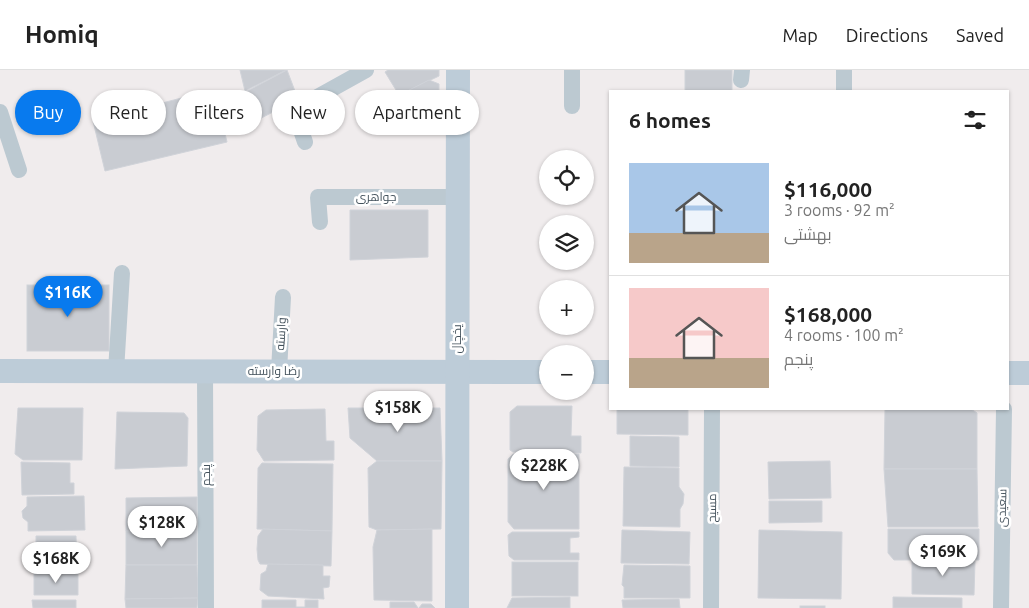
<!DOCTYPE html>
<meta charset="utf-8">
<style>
:root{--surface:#fff;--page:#f2f2f2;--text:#222;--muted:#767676;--line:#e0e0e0;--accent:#087aee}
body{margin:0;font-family:Ubuntu,Cairo,sans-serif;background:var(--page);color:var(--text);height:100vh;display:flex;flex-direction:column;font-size:19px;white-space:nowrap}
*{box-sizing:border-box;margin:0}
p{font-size:16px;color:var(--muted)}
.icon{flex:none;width:28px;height:28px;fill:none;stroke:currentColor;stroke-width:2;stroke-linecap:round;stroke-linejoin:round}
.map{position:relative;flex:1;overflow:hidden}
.details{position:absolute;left:609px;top:20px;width:400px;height:320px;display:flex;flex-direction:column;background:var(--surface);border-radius:0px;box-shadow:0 1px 4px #0004}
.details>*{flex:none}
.banner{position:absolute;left:15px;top:20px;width:475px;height:45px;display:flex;gap:10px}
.tools{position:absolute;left:539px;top:80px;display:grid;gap:10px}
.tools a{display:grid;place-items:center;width:55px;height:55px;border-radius:50%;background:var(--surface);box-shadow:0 1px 4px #0004;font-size:25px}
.price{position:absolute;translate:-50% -42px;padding:0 11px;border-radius:18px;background:#fff;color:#222;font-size:16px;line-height:32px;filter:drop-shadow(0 1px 2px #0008)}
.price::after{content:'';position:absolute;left:50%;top:30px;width:15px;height:11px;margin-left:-8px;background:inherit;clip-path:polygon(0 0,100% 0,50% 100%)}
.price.active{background:var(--accent);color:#fff}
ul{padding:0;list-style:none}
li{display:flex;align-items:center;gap:15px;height:125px;padding:0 20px}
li+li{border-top:1px solid var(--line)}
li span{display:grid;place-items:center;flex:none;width:140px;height:100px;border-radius:0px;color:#555}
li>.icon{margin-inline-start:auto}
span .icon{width:60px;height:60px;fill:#fffc;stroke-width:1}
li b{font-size:21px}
h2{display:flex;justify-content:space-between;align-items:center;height:60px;padding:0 20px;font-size:21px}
.tag{padding:0 18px;border-radius:22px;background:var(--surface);box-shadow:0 1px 4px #0004;font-size:18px;line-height:45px}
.tag.active{background:var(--accent);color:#fff}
header{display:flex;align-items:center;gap:30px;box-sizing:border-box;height:70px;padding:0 25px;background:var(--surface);border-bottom:1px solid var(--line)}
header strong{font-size:24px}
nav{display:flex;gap:28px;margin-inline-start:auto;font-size:18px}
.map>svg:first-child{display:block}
.building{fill:#c9ccd2;stroke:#d0d3d9}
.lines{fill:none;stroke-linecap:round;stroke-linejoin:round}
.street{stroke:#bcc9d1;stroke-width:16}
.secondary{stroke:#bdccd8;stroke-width:24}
.labels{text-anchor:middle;stroke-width:5;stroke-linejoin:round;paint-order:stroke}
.street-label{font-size:12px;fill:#44525c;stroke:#fff}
</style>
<header>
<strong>Homiq</strong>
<nav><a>Map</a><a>Directions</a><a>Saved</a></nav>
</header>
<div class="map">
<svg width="1029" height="538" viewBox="0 0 1029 538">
<rect width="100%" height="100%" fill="#f0eced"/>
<g class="building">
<polygon points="240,0 286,0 245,21"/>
<polygon points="287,0 298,29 246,56 236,27"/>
<polygon points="388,0 439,0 439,6 399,25 385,2"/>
<rect x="685" y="0" width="47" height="21"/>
<polygon points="429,10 439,14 439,37 393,61 382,34"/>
<polygon points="193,25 197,48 219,38 227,72 105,101 93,51"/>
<polygon points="350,140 428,140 428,187 350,190"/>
<rect x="27" y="215" width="82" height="66"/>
<polygon points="517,336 572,336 571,366 581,366 581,383 513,382 510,380 510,342"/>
<polygon points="18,338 83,338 82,390 23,390 15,384"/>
<polygon points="348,338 440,338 442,391 377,391 350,368"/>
<polygon points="325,339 326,371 334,371 334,390 264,391 257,380 258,346 266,340"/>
<polygon points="617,339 688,339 688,365 617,364"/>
<polygon points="885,339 971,339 977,343 977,399 884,399"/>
<polygon points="117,342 184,343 188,348 187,396 115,399"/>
<polygon points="630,366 679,367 679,397 630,396"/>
<polygon points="513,384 579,384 579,459 514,459 508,452 508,389"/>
<polygon points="377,391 442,391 441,459 377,460 369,457 368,398"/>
<polygon points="830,391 831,428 769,429 768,392"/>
<polygon points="21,392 70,393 70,413 74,413 74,424 22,425"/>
<polygon points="262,393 333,394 332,461 257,459 258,398"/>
<polygon points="624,397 679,398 679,417 684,424 683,434 680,439 680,457 623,456"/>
<polygon points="884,399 977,399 978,457 888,457"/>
<polygon points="84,426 85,460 28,461 28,452 23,448 22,441 27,436 27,427"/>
<polygon points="197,427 197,461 126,461 126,428"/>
<polygon points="769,431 822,431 822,452 769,453"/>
<polygon points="263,459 332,461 331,496 260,494 258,490 257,479 258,466"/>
<polygon points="432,459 432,531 374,530 373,477 377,460"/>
<polygon points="888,459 979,459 979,490 894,490 888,483"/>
<polygon points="622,460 690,462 689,494 621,493"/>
<polygon points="759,460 842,462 841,529 758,528"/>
<rect x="126" y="461" width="71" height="34"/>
<polygon points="512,462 579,462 579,467 570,468 570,483 579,483 579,490 514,490 509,486 508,465"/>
<polygon points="36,466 76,466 77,499 36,500"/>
<polygon points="912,490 975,491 974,525 912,524"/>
<rect x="512" y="492" width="66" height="34"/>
<polygon points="268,494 323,495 323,506 330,506 329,517 323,518 324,529 268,526 260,520 261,504 266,501"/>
<polygon points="126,495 197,495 198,528 125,529"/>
<polygon points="624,495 690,496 690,528 624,528 624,517 622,515"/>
<polygon points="34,502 78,503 78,525 34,525"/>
<polygon points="570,527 570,538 507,538 512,528"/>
<polygon points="893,527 962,528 962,538 893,538"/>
<polygon points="198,528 197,538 126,538 125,529"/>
<polygon points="679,529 680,538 623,538 622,530"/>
<polygon points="32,530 76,530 76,538 33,538"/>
<polygon points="262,530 296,530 296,537 305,537 305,530 318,530 318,538 262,538"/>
<polygon points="390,532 414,532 418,538 390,538"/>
<polygon points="422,534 431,534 435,538 419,538"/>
<rect x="800" y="536" width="25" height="2"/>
</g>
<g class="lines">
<g class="street">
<polyline points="572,0 572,36"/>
<polyline points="741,10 742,0"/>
<polyline points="844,21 844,0"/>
<polyline points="0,42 19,100"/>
<polyline points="305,72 294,40 366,0"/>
<polyline points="320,152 318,127 458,127"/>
<polyline points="116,301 122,203"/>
<polyline points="205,301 206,538"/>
<polyline points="279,301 283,227"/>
<polyline points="711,538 712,339"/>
<polyline points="1001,538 1004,339"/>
</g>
<g class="secondary">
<polyline points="0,301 548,302"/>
<polyline points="585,302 610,302"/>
<polyline points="1008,303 1029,303"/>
<polyline points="457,538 458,0"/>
</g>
</g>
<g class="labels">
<g class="street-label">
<text x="376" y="131">جواهری</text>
<text transform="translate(281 264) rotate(-87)" y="4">وارسته</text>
<text transform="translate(457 269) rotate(-90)" y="4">یخچال</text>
<text x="274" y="305">رضا وارسته</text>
<text transform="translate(206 405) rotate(-90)" y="4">پنجم</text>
<text transform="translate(712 438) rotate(-89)" y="4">مسیح</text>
<text transform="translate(1002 438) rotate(-89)" y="4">سعیدی</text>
</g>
</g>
</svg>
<div class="tools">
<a><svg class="icon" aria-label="locate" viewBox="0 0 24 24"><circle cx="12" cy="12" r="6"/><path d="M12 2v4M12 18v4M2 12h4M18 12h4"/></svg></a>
<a><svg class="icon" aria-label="layers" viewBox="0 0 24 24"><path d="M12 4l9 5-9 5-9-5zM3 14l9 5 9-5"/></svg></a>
<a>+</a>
<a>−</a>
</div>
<b class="price active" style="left:68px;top:248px">$116K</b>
<b class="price" style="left:398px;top:363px">$158K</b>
<b class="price" style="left:544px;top:421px">$228K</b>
<b class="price" style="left:162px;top:478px">$128K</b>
<b class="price" style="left:943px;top:507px">$169K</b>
<b class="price" style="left:56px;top:514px">$168K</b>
<div class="banner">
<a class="tag active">Buy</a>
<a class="tag">Rent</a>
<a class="tag">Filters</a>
<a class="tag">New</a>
<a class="tag">Apartment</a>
</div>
<section class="details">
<h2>6 homes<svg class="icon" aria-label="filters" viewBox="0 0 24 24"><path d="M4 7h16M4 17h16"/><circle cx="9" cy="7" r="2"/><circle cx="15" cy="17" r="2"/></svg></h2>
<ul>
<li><span style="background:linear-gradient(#a9c7e8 70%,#b9a48a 0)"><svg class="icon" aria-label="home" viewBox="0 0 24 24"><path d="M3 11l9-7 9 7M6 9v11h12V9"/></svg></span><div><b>$116,000</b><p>3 rooms · 92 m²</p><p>بهشتی</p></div></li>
<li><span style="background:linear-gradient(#f6c9c9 70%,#b9a48a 0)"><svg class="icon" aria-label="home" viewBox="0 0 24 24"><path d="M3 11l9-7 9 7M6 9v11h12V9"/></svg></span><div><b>$168,000</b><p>4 rooms · 100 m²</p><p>پنجم</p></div></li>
</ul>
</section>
</div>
